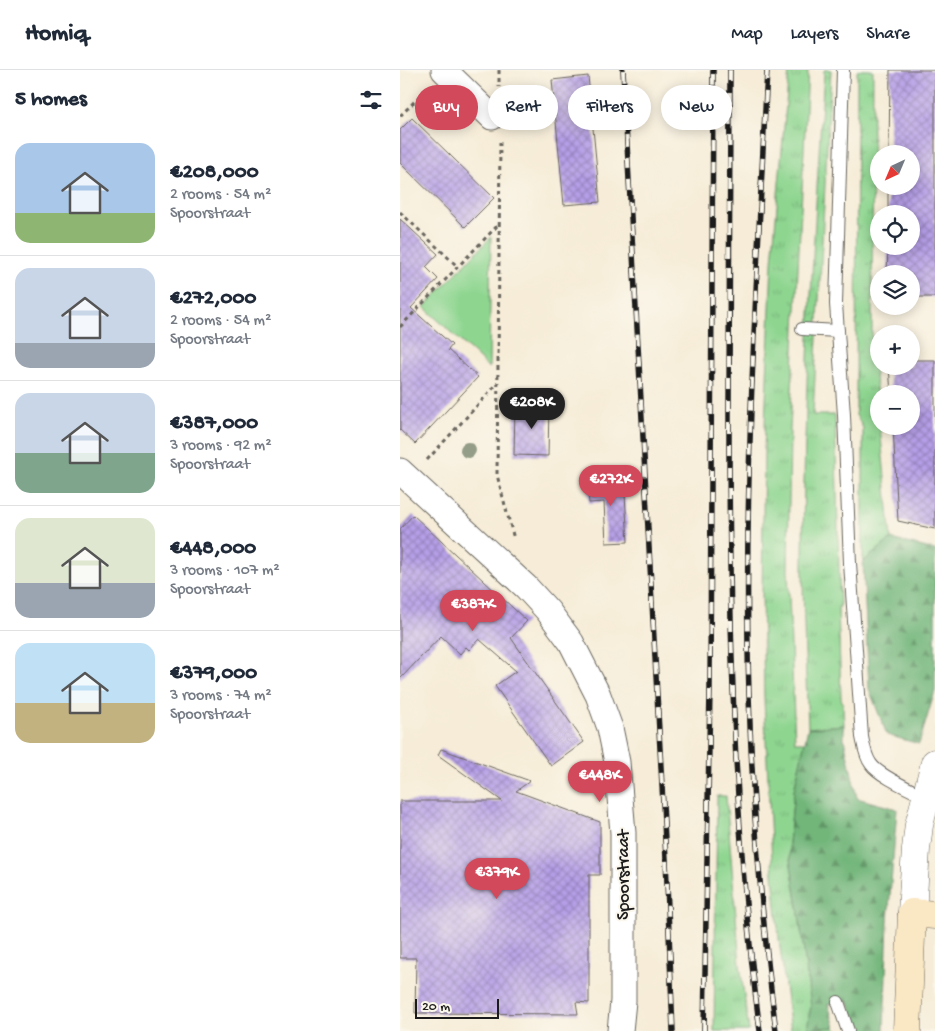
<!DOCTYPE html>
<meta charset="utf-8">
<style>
:root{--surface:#fff;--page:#f6f6f7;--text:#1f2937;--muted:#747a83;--line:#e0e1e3;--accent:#d1495b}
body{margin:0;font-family:"Gochi Hand",sans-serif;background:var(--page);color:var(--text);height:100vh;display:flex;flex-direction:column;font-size:19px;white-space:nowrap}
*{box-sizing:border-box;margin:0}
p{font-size:16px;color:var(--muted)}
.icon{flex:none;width:28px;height:28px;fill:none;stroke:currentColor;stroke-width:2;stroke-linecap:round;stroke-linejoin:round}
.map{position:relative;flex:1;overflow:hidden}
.panel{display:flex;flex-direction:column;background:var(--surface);width:400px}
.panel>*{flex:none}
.banner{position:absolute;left:15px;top:15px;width:445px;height:45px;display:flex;gap:10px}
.needle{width:32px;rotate:224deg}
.tools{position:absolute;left:470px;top:75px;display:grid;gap:10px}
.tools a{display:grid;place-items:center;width:50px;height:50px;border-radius:50%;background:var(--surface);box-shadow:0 2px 12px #0003;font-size:25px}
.scale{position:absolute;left:15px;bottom:12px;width:84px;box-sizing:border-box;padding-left:5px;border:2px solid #1c1c1c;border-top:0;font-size:14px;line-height:18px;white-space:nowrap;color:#1c1c1c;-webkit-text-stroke:4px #fbf7ec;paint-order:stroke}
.price{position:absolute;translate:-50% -42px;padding:0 11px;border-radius:18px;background:var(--accent);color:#fff;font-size:16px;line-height:32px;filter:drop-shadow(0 1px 2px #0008)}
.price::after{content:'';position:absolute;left:50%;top:30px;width:15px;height:11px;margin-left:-8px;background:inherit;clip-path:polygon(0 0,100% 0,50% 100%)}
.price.on{background:#222;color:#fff}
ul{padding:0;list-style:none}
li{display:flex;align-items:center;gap:15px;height:125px;padding:0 15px}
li+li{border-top:1px solid var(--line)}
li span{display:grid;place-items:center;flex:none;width:140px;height:100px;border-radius:15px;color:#555}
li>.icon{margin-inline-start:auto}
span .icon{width:60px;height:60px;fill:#fffc;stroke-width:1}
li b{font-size:21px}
h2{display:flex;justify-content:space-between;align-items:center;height:60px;padding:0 15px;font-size:21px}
.tag{padding:0 18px;border-radius:22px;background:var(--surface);box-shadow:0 2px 12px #0003;font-size:18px;line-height:45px}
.tag.on{background:var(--accent);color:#fff}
header{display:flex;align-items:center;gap:30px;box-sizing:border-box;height:70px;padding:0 25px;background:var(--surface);border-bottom:1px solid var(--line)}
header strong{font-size:24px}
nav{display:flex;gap:28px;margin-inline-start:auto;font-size:18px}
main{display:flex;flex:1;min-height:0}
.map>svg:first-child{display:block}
.grass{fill:url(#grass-tufts);stroke:#557856}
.forest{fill:url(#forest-firs);stroke:#47694b}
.park{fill:#8ed590;stroke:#557856}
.building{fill:url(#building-cross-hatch)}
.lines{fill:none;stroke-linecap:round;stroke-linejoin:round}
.service-casing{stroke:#68655d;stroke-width:14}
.minor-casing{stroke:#68655d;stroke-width:27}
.tertiary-casing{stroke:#68655d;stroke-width:29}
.secondary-casing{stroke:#68655d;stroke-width:29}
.path{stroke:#68655d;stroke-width:3;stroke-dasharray:4 4;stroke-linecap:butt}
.service{stroke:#fff;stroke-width:12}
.minor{stroke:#fff;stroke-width:25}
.tertiary{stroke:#fff;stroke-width:28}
.secondary{stroke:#fae7c3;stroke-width:28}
.rail-casing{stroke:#1c1c1c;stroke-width:5.5}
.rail{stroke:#fbf7ec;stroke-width:4;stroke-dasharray:11;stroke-linecap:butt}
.tree{fill:#949d87}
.labels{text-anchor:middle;stroke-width:4;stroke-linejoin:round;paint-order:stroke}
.street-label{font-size:18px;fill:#1c1c1c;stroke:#fbf7ec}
</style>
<header>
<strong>Homiq</strong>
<nav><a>Map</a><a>Layers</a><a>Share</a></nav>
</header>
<main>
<section class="panel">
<h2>5 homes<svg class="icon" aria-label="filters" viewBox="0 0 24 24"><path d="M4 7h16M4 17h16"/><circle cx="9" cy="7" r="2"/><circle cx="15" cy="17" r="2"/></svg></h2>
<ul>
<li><span style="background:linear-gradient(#a9c7e8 70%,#8fb573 0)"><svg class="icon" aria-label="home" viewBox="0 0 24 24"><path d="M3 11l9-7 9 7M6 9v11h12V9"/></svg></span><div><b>€208,000</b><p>2 rooms · 54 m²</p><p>Spoorstraat</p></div></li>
<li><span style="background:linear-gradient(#c9d6e8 75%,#9aa5b1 0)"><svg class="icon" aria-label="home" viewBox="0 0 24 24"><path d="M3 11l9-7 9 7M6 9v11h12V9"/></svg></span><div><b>€272,000</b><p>2 rooms · 54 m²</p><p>Spoorstraat</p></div></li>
<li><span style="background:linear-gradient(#c9d6e8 60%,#7fa58c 0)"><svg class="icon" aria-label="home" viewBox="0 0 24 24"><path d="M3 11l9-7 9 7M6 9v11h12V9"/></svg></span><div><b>€387,000</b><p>3 rooms · 92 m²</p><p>Spoorstraat</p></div></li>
<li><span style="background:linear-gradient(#dfe7d0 65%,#9aa5b1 0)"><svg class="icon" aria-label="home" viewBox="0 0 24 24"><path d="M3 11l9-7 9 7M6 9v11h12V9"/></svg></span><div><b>€448,000</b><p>3 rooms · 107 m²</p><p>Spoorstraat</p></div></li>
<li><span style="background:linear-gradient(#bfe0f5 60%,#c2b280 0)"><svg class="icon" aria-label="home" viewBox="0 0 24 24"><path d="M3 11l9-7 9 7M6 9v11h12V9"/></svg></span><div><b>€379,000</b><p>3 rooms · 74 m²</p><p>Spoorstraat</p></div></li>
</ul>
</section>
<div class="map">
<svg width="535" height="961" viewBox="0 0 535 961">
<defs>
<pattern id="grass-tufts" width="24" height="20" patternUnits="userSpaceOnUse" patternTransform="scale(1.25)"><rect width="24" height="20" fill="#8ed590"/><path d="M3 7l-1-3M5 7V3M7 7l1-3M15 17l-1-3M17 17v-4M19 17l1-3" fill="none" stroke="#7ab67c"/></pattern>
<pattern id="forest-firs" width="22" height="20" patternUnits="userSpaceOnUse" patternTransform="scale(1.25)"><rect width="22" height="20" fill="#72b67a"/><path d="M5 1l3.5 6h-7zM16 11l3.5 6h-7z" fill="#5d9363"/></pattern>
<pattern id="building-cross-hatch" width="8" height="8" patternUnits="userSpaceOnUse" patternTransform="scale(1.25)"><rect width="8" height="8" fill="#b69fe7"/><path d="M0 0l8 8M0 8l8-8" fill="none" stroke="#9381ba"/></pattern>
</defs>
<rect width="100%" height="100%" fill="#fbf7ec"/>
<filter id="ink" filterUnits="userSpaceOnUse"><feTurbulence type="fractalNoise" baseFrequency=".02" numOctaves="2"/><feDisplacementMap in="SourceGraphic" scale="10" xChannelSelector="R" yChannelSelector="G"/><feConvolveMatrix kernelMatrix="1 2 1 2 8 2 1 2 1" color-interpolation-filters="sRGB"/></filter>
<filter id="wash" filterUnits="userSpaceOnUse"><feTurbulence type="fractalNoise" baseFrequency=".0096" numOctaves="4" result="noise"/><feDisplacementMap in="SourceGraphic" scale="20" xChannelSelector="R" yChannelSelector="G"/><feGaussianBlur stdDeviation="1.12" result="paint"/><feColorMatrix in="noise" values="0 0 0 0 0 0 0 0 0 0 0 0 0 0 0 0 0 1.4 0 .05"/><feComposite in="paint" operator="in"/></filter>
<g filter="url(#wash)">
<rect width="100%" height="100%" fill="#f6ecd7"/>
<g class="grass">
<polygon points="389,0 408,0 390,360 388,501 395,672 405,672 394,720 389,773 390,789 398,837 411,936 407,959 435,957 437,961 391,961 379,870 372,792 364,629 362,524 364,378 372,192"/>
<path d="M 424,0 L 431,0 L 413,345 L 435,345 L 440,537 L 438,537 L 441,628 L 443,635 L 444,655 L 408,658 C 406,605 403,552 403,499 C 403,332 414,166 424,0 Z"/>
<polygon points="457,0 473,0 472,275 491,469 463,492 463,358 456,345"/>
<polygon points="317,726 326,726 340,895 349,961 314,961"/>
</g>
<g class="forest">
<polygon points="491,469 535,480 535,621 519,674 487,665 469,619 463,492"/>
<polygon points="444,655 444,669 457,728 497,739 488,851 484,961 459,961 448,931 428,934 435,957 407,959 411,936 398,837 390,789 389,773 394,720 408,658"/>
</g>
<polygon class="park" points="91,167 89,298 24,237"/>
<g id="blocks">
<g class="building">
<polygon points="490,0 535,0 535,227 511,227 511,204 487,204 488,176 511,176 511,144 488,144 488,116 511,116 511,84 489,84"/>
<polygon points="188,6 200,132 164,135 152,10"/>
<polygon points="12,48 94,128 65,157 0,93 0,60"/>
<polygon points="0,149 38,184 26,197 38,209 11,238 52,275 48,280 78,307 15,374 0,360"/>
<polygon points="511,290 535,290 535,459 498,451 493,356 511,356 511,324 491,324 489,296 511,296"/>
<polygon points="115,335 149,335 148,386 114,385"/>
<polygon points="224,409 228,472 206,473 204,432 189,433 187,411"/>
<polygon points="13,445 127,551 111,568 184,672 151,696 95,616 116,601 79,569 69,580 66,577 60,584 41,566 0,609 0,459"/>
<polygon points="41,679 130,711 116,721 200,752 200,805 189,805 189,933 176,932 178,944 15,943 16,888 0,888 0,731 102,731 38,685"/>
</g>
</g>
</g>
<g filter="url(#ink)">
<use href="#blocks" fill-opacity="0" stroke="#68655d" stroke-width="1"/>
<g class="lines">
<defs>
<g id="service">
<path d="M 443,0 L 436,234 L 444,345 L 450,493 L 462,667 C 464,676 465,686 471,694 C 479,706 512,720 525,727"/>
<polyline points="402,259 438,261"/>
<polyline points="438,932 448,961"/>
</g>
<g id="minor">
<polyline points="44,0 92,47"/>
<polyline points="0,401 126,517 148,541 171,572 198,625 210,658 217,692 223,763 223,931 220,961"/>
</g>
<polyline id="tertiary" points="512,843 516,779 519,755 535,693"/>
<polyline id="secondary" points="507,961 512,843 535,845"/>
</defs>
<use href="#service" class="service-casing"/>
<use href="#minor" class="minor-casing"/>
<use href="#tertiary" class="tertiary-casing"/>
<use href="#secondary" class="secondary-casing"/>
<g class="path">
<polyline points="99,0 99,17"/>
<polyline points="0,46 26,20"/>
<polyline points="100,72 97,405 114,469"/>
<polyline points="0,142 57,196"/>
<polyline points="0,257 98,155"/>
<polyline points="27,390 97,314"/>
</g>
<use href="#service" class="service"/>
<use href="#minor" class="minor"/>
<use href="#tertiary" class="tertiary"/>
<use href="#secondary" class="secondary"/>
<defs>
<g id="rail">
<polyline points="223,0 266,789 273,961"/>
<path d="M 330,0 C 329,116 329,232 329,348 C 329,553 333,757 360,961"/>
<path d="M 367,0 C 357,208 343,416 349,624 C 352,736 362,849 376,961"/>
<polyline points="304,961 310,619 313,0"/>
</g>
</defs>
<use href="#rail" class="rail-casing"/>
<use href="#rail" class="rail"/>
</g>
<circle class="tree" cx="68" cy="380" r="8"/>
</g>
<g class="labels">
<g class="street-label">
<text transform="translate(222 805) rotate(-90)" y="6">Spoorstraat</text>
</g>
</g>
</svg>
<div class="tools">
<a><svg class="needle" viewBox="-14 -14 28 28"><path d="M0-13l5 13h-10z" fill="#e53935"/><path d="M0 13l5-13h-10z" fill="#747a83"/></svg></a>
<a><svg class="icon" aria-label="locate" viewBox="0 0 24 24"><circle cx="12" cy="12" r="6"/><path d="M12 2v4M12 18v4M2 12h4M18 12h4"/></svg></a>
<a><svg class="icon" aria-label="layers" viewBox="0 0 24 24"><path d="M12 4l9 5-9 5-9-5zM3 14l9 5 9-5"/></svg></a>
<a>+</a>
<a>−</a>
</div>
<div class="scale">20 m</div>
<b class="price on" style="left:132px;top:360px">€208K</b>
<b class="price" style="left:211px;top:437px">€272K</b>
<b class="price" style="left:73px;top:562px">€387K</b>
<b class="price" style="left:200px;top:733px">€448K</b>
<b class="price" style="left:97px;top:830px">€379K</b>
<div class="banner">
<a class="tag on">Buy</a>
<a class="tag">Rent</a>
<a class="tag">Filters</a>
<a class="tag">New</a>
</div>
</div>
</main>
